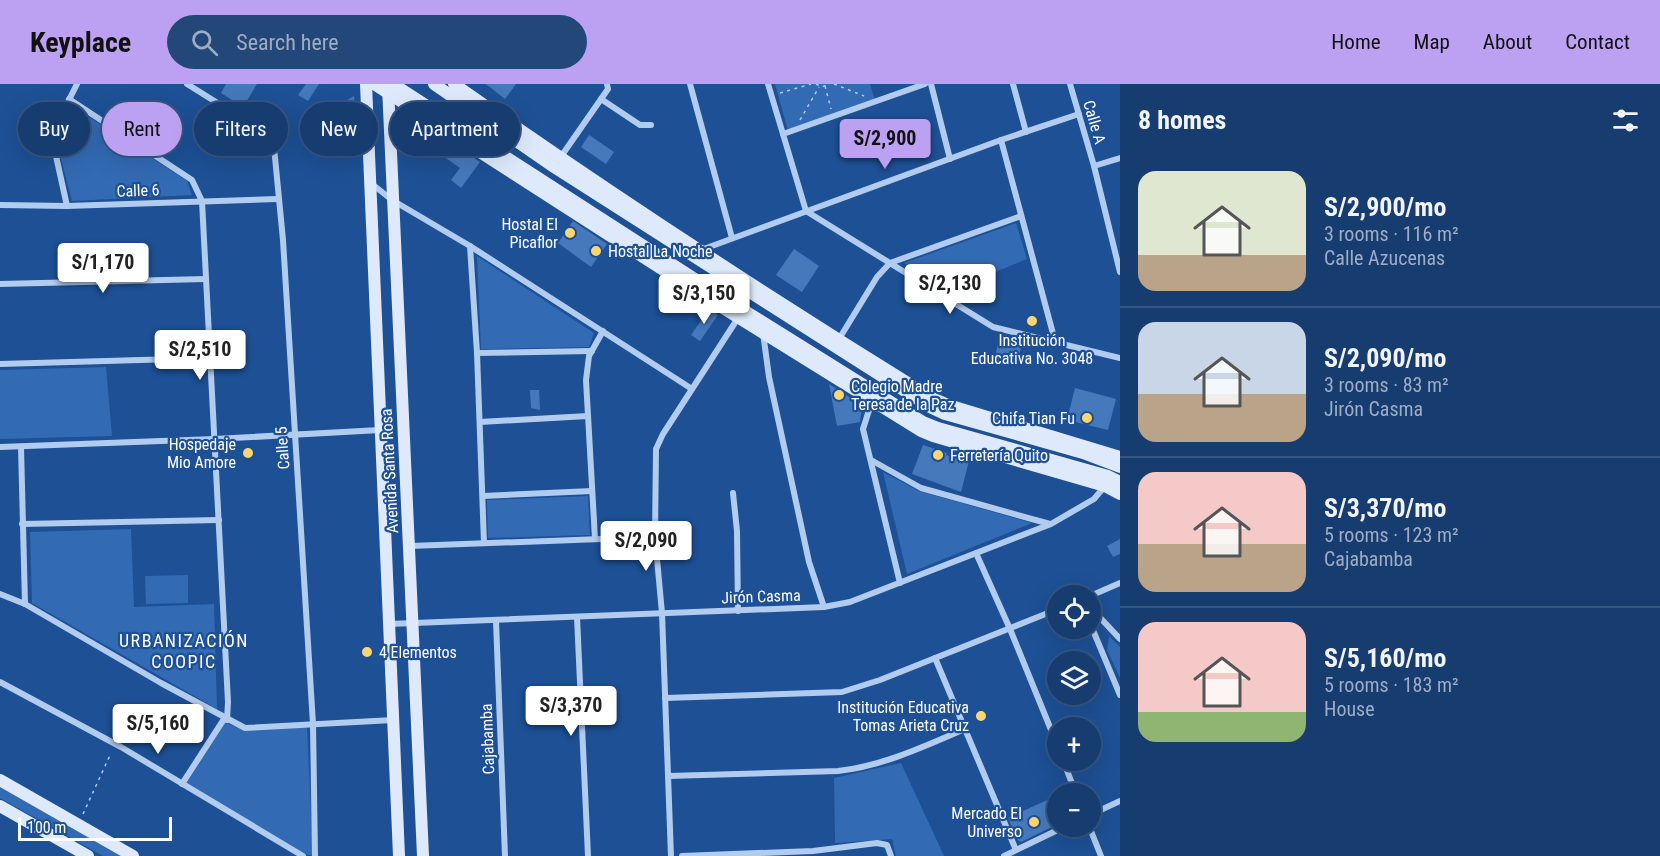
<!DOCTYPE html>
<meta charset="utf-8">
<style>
:root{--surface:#163c70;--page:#234778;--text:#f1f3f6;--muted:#9eadc3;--line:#355683;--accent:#bca0f2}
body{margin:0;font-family:"Roboto Condensed",sans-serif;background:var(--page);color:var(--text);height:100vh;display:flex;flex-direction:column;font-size:22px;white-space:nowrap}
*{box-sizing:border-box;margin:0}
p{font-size:20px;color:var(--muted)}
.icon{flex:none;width:33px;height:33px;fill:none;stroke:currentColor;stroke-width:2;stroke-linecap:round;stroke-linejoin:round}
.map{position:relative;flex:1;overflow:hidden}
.panel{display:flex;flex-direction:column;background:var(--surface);width:540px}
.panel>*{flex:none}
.guide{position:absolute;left:18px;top:18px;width:570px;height:54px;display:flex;gap:12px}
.controls{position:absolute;left:1047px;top:501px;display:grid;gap:12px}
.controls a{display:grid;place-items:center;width:54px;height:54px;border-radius:50%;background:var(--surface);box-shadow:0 6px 24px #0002,0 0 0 2px var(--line);font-size:30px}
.scale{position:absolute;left:18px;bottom:15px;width:154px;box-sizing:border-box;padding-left:6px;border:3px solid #fff;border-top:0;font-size:16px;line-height:21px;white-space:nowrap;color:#fff;-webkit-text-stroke:4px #1d5095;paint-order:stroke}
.price{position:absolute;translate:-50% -51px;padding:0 14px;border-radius:6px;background:#fff;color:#222;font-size:20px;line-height:39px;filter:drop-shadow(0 2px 3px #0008)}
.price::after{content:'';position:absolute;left:50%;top:36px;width:18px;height:14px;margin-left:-9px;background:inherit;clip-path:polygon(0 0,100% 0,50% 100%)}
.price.current{background:var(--accent);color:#111}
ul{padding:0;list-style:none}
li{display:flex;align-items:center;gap:18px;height:150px;padding:0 18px}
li+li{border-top:2px solid var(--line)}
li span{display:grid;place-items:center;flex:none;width:168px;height:120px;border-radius:18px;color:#555}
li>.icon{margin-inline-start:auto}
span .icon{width:72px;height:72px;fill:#fffc;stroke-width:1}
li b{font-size:26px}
h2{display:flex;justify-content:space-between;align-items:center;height:72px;padding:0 18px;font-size:26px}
.chip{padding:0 21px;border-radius:27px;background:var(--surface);box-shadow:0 6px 24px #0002,0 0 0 2px var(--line);font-size:21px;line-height:54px}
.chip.current{background:var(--accent);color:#111}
header{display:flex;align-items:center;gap:36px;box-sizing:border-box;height:84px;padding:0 30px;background:var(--accent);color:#111}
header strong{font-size:28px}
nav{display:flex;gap:33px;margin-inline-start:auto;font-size:21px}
.search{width:420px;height:54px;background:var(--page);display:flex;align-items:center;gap:15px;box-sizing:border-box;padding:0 21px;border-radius:33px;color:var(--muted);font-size:22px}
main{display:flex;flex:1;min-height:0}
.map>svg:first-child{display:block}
.green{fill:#326ab3}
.building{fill:#4679bc}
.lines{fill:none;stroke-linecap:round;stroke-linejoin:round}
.path{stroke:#b1ccef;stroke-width:1.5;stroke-dasharray:3 4.5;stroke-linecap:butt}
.street{stroke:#b1ccef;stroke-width:6}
.secondary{stroke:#deeafb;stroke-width:12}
.poi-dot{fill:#fed670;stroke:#1d5095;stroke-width:2}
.labels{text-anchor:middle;stroke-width:4.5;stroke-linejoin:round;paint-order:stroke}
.street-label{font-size:16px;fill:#fff;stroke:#1d5095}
.poi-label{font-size:16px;fill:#fff;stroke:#1d5095;text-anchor:end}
.neighbourhood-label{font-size:18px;letter-spacing:1.5px;fill:#fff;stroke:#1d5095}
</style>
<header>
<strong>Keyplace</strong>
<div class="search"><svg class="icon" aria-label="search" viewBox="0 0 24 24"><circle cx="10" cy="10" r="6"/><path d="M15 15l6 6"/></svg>Search here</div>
<nav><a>Home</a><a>Map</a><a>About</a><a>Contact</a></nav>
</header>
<main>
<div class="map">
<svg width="1120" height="772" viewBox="0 0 1120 772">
<rect width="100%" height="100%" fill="#1d5095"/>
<g class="green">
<polygon points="775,0 870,0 875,16 788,47"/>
<polygon points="71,21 187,97 192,111 72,117 60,71 62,43"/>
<polygon points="1016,139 1027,175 948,207 904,179"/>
<polygon points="477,172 594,249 589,263 481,265"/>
<polygon points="106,283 112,352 0,355 0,286"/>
<polygon points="883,388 919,407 1032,439 907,490"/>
<polygon points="588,412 590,451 488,454 487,416"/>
<polygon points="131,445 134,523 214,520 217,625 32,519 30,448"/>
<polygon points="188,491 188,519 146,520 145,492"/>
<polygon points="1109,552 1120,563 1120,594 1107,566"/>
<polygon points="225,638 244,647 307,643 313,772 298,768 186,700"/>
<polygon points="901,679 944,772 896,772 892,755 835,759 834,694"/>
<polygon points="0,702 125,772 103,772 0,714"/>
</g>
<g class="building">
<polygon points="226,0 257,0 243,23 221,9"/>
<polygon points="306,0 319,0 308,17 298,11"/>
<polygon points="486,0 516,0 505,15"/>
<polygon points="354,12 357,35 326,39 325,29"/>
<polygon points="422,41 434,49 427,60 411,57"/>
<polygon points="589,51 614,68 606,80 581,63"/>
<polygon points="448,57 480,78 461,104 451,96 460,84 439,69"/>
<polygon points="573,137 607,160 591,183 558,159"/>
<polygon points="794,165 819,182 802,208 776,191"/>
<polygon points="709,225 718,231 700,257 691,251"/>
<polygon points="998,259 1021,263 1018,278 995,274"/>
<polygon points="829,300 862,321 860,338 837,342"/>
<polygon points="1075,304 1116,315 1108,346 1067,336"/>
<polygon points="530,306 539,306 540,326 531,324"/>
<polygon points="923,361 947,369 946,371 969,377 961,408 912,390"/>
<polygon points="1120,455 1120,470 1113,473 1107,462"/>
<polygon points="1058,711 1058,740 1021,758 1018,756 1008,734"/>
</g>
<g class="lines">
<g class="path">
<polyline points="816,0 822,3 828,0"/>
<polyline points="834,0 864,12"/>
<polyline points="825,2 831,25"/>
<polyline points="780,9 811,0"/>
<polyline points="800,36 819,3"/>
<polyline points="83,730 111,669"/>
</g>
<g class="street">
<polyline points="187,0 269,51 274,63 283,156 313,640 315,772"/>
<polyline points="690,0 732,154"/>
<polyline points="768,0 806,127 993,243 1120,274"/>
<polyline points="931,0 950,75"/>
<polyline points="1013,0 1026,48"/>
<polyline points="1070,0 1094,82 1120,188"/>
<polyline points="69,15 192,96 202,117 228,618 227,636"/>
<polyline points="601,15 640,41 651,41"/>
<polyline points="783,50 925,0"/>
<polyline points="1001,56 1055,257"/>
<polyline points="560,74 608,5 607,0"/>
<polyline points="1094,82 1120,74"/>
<polyline points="372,100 392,116 470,162 692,305"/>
<polyline points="0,121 67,122 278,115"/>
<polyline points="67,122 56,72 57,40 77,0"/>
<polyline points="470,162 477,269 484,459"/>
<polyline points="701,166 1001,56 1079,30"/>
<polyline points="0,200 206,195"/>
<polyline points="763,249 769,293 809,478 824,523"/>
<polyline points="839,255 877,193 890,179 1021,132"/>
<polyline points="477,269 592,267"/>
<polyline points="0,280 211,274"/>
<polyline points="872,317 863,345 900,499"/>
<polyline points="480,338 588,332"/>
<polyline points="0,363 215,355 380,346"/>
<polyline points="21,363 25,520"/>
<polyline points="871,376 921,404 1050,440"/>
<polyline points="733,409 737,447 738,527"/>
<polyline points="483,412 592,407"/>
<polyline points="22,440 219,436"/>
<polyline points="595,455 586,296 589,272 603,247"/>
<polyline points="410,462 655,453"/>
<polyline points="976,469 1010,545 1058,663"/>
<polyline points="0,510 25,520 161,599 245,644 393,636"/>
<polyline points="1090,512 1120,499"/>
<polyline points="1090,523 1120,555"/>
<polyline points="577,533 588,772"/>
<polyline points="496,537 505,772"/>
<polyline points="1090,539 1120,611"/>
<polyline points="389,540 824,523 850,518 1051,440 1094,415 1105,402"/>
<polyline points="935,574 1016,766"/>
<polyline points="0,598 121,663 303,772"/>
<polyline points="665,614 842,608 880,596 1058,525"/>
<polyline points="1063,676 1076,710"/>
<path d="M 668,692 L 838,687 C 883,682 923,663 965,645"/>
<polyline points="182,700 224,635"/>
<polyline points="1090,731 1120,717"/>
<polyline points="1089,742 1101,772"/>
<polyline points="671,772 662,529 655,453 656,365 663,350 738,234"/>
<polyline points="682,772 813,767 877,759 887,761 891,772"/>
<polyline points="1004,772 1066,742"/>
</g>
<g class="secondary">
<polyline points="366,0 399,772"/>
<polyline points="374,0 710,216 921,347 933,352 1105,402 1120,410"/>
<polyline points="393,0 732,219 923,338 938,344 1108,392 1120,398"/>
<polyline points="434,0 554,83 930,323 945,330 1083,369 1120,383"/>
<path d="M 454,0 C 611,110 770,214 932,314 L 948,321 L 1120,373"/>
<polyline points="388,3 423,772"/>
<polyline points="0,696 133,772"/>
<polyline points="0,722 88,772"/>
</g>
</g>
<g class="poi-dot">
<circle cx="570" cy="149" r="6"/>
<circle cx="596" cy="167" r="6"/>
<circle cx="1032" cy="237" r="6"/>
<circle cx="839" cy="311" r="6"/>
<circle cx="1087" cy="334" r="6"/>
<circle cx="248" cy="369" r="6"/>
<circle cx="938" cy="371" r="6"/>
<circle cx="367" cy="568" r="6"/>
<circle cx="981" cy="632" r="6"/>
<circle cx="1034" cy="738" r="6"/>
</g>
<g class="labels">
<g class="street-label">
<text transform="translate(1095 38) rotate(74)" y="6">Calle A</text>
<text transform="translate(138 106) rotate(-2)" y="6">Calle 6</text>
<text transform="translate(282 364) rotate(-94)" y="6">Calle 5</text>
<text transform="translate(389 387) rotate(-93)" y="6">Avenida Santa Rosa</text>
<text transform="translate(761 512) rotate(-2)" y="6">Jirón Casma</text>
<text transform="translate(487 655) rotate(-92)" y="6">Cajabamba</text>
</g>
<g class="poi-label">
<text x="558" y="146">Hostal El<tspan x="558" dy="18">Picaflor</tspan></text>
<text x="608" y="173" text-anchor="start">Hostal La Noche</text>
<text x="1032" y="262" text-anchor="middle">Institución<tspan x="1032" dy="18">Educativa No. 3048</tspan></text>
<text x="851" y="308" text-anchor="start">Colegio Madre<tspan x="851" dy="18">Teresa de la Paz</tspan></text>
<text x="1075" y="340">Chifa Tian Fu</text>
<text x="236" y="366">Hospedaje<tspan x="236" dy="18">Mio Amore</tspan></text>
<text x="950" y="377" text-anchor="start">Ferretería Quito</text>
<text x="379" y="574" text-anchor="start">4 Elementos</text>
<text x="969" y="629">Institución Educativa<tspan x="969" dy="18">Tomas Arieta Cruz</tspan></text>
<text x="1022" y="735">Mercado El<tspan x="1022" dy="18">Universo</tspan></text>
</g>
<g class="neighbourhood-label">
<text x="184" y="563">URBANIZACIÓN<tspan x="184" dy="21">COOPIC</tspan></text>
</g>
</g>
</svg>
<div class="controls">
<a><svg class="icon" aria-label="locate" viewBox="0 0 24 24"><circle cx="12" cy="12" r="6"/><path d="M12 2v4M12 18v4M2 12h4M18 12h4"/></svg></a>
<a><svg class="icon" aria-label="layers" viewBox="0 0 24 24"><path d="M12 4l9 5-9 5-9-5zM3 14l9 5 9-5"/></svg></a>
<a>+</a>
<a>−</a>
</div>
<div class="scale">100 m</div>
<b class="price current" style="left:885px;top:86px">S/2,900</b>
<b class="price" style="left:103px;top:210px">S/1,170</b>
<b class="price" style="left:950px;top:231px">S/2,130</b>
<b class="price" style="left:704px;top:241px">S/3,150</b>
<b class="price" style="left:200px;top:297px">S/2,510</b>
<b class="price" style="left:646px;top:488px">S/2,090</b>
<b class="price" style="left:571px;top:653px">S/3,370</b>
<b class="price" style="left:158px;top:671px">S/5,160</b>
<div class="guide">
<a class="chip">Buy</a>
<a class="chip current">Rent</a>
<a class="chip">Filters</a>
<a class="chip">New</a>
<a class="chip">Apartment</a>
</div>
</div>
<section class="panel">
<h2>8 homes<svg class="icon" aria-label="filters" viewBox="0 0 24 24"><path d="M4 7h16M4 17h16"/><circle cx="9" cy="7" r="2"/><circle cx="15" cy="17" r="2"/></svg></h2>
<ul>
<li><span style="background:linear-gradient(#dfe7d0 70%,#b9a48a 0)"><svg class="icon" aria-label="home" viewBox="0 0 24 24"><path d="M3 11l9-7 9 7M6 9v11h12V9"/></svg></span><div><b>S/2,900/mo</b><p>3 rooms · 116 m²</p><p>Calle Azucenas</p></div></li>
<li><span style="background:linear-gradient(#c9d6e8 60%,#b9a48a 0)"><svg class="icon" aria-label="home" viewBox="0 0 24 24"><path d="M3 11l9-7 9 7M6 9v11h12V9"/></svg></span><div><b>S/2,090/mo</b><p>3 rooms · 83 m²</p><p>Jirón Casma</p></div></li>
<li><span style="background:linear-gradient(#f6c9c9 60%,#b9a48a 0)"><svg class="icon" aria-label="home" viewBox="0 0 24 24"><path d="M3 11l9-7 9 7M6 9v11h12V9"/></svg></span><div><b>S/3,370/mo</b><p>5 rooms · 123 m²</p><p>Cajabamba</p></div></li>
<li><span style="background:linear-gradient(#f6c9c9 75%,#8fb573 0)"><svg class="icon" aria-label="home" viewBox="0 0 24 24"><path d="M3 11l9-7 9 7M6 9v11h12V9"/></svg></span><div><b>S/5,160/mo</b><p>5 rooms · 183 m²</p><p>House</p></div></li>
</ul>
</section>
</main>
